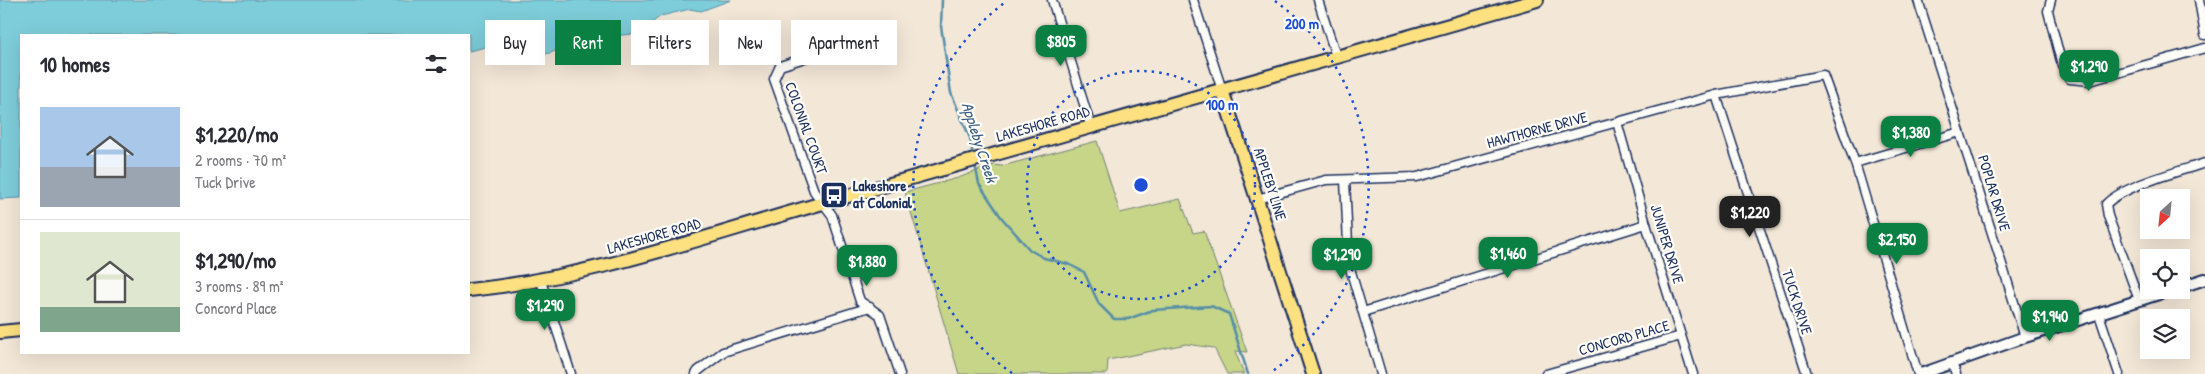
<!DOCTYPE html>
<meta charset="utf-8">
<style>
:root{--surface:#fff;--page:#f2f2f3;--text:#2b2b33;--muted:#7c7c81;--line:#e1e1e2;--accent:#0b8043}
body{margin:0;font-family:"Patrick Hand",sans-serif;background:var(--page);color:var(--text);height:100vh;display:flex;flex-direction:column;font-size:19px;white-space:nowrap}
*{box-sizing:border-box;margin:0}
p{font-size:16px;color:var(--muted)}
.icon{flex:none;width:28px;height:28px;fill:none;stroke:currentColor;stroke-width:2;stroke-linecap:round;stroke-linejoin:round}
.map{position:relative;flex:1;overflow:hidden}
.panel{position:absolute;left:20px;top:34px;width:450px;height:320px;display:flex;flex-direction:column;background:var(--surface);border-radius:0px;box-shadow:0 5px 20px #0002}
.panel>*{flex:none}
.top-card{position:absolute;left:485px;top:20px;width:475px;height:45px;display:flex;gap:10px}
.needle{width:32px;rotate:207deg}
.fabs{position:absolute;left:2140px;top:189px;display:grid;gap:10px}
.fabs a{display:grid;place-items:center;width:50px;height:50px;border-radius:0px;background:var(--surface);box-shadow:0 5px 20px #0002;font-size:25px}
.price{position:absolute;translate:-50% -42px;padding:0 11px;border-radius:10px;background:var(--accent);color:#fff;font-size:16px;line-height:32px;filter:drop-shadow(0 1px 2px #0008)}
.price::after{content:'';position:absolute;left:50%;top:30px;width:15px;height:11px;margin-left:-8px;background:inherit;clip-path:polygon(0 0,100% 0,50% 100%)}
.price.current{background:#222;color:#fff}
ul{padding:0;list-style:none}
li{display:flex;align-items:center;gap:15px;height:125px;padding:0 20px}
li+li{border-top:1px solid var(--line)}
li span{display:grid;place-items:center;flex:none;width:140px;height:100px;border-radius:0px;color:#555}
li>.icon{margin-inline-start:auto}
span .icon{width:60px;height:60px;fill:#fffc;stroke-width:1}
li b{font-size:21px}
h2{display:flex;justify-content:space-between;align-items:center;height:60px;padding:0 20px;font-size:21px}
.chip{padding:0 18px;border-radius:0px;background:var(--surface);box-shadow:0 5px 20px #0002;font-size:18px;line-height:45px}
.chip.current{background:var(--accent);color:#fff}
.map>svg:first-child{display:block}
.green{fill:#c7d589;stroke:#718274}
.water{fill:#7ecdda;stroke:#568ea8}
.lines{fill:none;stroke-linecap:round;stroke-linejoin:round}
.stream{stroke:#568ea8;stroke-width:2.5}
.minor-casing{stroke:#1b2f5e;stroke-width:11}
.tertiary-casing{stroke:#1b2f5e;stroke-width:14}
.primary-casing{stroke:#1b2f5e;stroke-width:16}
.minor{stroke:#fdfcf7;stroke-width:8}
.tertiary{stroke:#fdfcf7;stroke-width:10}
.primary{stroke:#fde080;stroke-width:12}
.ring{fill:none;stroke:#1d4ed8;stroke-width:2.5;stroke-dasharray:2.5 5}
.labels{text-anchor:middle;stroke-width:4.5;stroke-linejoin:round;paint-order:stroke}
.street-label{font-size:15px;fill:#1b2f5e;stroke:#fdfcf7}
.poi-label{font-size:15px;font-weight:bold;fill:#1b2f5e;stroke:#fdfcf7;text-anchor:start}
.water-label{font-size:16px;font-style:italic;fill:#395e83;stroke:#fdfcf7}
.centre{fill:#1d4ed8;stroke:#fdfcf7;stroke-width:2.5}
.ring-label{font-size:15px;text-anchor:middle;font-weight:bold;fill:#1d4ed8;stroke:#fdfcf7;stroke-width:4.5;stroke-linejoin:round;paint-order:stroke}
</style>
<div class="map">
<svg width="2205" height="374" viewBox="0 0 2205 374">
<rect width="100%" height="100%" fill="#f3e7d7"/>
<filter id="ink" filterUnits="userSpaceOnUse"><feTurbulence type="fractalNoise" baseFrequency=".02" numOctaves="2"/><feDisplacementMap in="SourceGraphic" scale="10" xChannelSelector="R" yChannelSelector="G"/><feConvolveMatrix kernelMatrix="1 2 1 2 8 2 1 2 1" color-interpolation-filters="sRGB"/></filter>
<g filter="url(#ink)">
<polygon class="green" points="1097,141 1120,213 1180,199 1193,233 1204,231 1247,352 1235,351 1244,374 1227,374 1214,348 1186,344 1108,360 1107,374 959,374 905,192 958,178 993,165 1002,166"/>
<polygon class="water" points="0,0 731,0 701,11 690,9 661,16 636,34 608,36 518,62 503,43 469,51 469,35 21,35 21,198 0,199"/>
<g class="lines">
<g class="stream">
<polyline points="942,0 941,26 951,93 970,138 973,156"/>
<polyline points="975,164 979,184 1001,217 1030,250 1044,258 1068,264 1084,272 1099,304 1114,319 1128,319 1153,310 1211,306 1229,314 1248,374"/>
</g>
<defs>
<g id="minor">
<polyline points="1052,0 1091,127"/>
<polyline points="1193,0 1222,90"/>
<polyline points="1318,0 1337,59"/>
<polyline points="1918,0 2025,337"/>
<polyline points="2051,0 2048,11 2062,65 2070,79 2090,81 2205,48"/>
<polyline points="2199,0 2205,35"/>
<polyline points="841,46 780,66 774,79 814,191 832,215 860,301 880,315 900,374"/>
<polyline points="1716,95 1807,374"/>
<polyline points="1617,122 1646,224 1693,374"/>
<polyline points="1855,163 1960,132"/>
<polyline points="1345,180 1349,265 1381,374"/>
<polyline points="1257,199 1326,180 1417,177 1716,95 1823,75 1855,163 1918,374"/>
<polyline points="541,281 571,374"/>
<path d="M 2139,300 L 2108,216 L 2106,204 C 2125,185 2178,172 2205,163"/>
<polyline points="1363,312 1646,224"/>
<polyline points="2099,314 2119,374"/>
<polyline points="1952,363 1956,374"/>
<polyline points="696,374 698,371 723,352 870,307"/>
<polyline points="1546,374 1681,336"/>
</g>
<g id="tertiary">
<polyline points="2181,287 2205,279"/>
<polyline points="1921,374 2025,337 2171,290"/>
</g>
<g id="primary">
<polyline points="1222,90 1313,374"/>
<path d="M 469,290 C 598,277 716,232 841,198 C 1073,133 1305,67 1537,0"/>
<polyline points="0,332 21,330"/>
</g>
</defs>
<use href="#minor" class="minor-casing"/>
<use href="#tertiary" class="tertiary-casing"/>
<use href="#primary" class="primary-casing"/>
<use href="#minor" class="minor"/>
<use href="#tertiary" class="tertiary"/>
<use href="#primary" class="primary"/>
</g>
</g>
<g class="ring">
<circle cx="1141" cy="185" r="114"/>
<path d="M1012 373A228 228 0 0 1 1007 1M1275 1A228 228 0 0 1 1270 373"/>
</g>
<defs>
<symbol id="bus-square" viewBox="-11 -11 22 22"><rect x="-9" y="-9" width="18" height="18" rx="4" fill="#1b2f5e" stroke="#fdfcf7"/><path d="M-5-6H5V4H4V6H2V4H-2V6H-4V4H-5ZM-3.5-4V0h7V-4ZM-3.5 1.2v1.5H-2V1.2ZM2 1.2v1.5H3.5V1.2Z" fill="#fff"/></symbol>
</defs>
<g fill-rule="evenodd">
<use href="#bus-square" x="818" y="179" width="32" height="32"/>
</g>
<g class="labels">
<g class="street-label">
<text transform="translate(1043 124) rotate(-16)" y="5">LAKESHORE ROAD</text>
<text transform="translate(806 128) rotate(70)" y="5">COLONIAL COURT</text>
<text transform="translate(1537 130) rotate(-15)" y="5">HAWTHORNE DRIVE</text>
<text transform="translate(1270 184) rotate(72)" y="5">APPLEBY LINE</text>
<text transform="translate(1994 193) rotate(73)" y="5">POPLAR DRIVE</text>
<text transform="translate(654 236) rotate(-16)" y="5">LAKESHORE ROAD</text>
<text transform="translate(1667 244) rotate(73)" y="5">JUNIPER DRIVE</text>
<text transform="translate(1797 302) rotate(72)" y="5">TUCK DRIVE</text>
<text transform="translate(1624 338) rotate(-16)" y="5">CONCORD PLACE</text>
</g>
<g class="poi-label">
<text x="853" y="191">Lakeshore<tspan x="853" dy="17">at Colonial</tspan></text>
</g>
<g class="water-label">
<text transform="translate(980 142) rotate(72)" y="6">Appleby Creek</text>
</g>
</g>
<circle cx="1141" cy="185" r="8" class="centre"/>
<g class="ring-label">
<text x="1302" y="29">200 m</text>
<text x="1222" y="110">100 m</text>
</g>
</svg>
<div class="fabs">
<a><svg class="needle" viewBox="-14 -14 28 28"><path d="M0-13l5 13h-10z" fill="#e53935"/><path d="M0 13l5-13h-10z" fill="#7c7c81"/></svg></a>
<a><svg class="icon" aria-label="locate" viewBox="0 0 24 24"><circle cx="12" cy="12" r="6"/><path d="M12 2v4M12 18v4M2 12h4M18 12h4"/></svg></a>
<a><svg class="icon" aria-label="layers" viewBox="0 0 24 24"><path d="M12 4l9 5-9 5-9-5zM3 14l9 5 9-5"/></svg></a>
</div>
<b class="price" style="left:1061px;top:67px">$805</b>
<b class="price" style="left:2089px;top:92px">$1,290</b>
<b class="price" style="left:1911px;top:158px">$1,380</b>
<b class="price current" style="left:1750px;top:238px">$1,220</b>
<b class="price" style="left:1897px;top:265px">$2,150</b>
<b class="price" style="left:1508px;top:279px">$1,460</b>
<b class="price" style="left:1342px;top:280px">$1,290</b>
<b class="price" style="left:867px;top:287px">$1,880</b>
<b class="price" style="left:545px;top:331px">$1,290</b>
<b class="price" style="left:2050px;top:342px">$1,940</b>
<div class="top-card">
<a class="chip">Buy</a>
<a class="chip current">Rent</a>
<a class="chip">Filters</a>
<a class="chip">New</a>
<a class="chip">Apartment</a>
</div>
<section class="panel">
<h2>10 homes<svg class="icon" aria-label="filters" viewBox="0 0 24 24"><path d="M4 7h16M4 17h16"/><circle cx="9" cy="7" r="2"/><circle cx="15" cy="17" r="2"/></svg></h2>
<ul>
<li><span style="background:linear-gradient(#a9c7e8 60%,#9aa5b1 0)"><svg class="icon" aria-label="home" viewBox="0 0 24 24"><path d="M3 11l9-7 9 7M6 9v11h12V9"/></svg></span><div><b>$1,220/mo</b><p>2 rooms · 70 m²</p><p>Tuck Drive</p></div></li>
<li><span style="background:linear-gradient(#dfe7d0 75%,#7fa58c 0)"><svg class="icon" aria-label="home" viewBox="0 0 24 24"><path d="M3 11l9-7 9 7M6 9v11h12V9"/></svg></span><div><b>$1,290/mo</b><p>3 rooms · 89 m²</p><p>Concord Place</p></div></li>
</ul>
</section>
</div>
